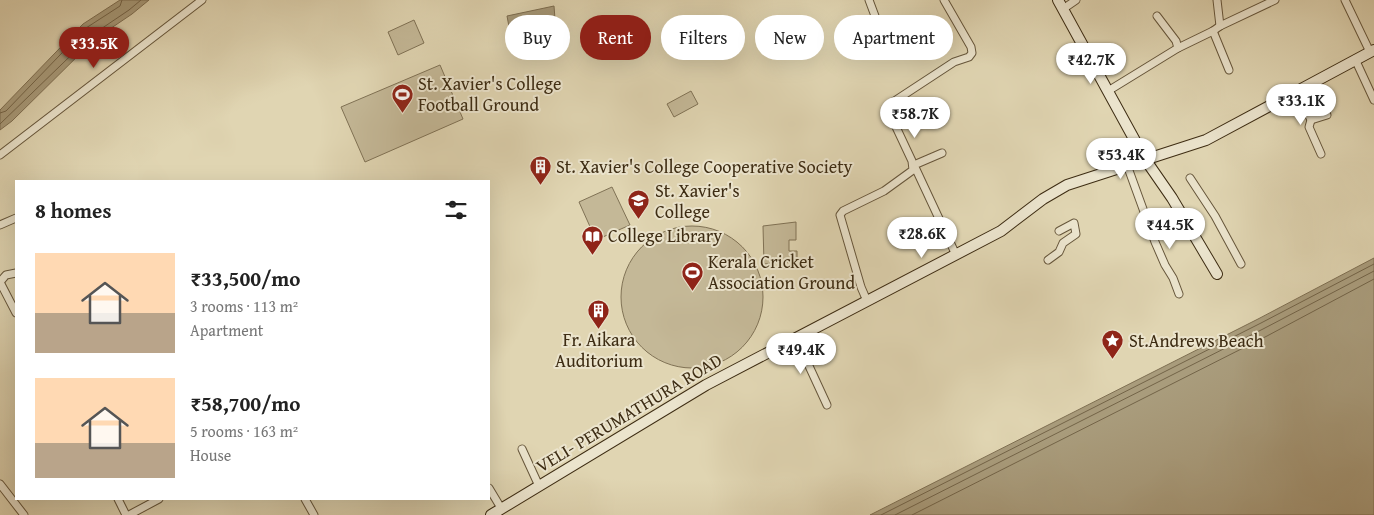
<!DOCTYPE html>
<meta charset="utf-8">
<style>
:root{--surface:#fff;--page:#f6f6f6;--text:#222;--muted:#767676;--accent:#8f2418}
body{margin:0;font-family:"Gentium Book Plus",serif;background:var(--page);color:var(--text);height:100vh;display:flex;flex-direction:column;font-size:19px;white-space:nowrap}
*{box-sizing:border-box;margin:0}
p{font-size:16px;color:var(--muted)}
.icon{flex:none;width:28px;height:28px;fill:none;stroke:currentColor;stroke-width:2;stroke-linecap:round;stroke-linejoin:round}
.map{position:relative;flex:1;overflow:hidden}
.panel{position:absolute;left:15px;top:180px;width:475px;height:320px;display:flex;flex-direction:column;background:var(--surface);border-radius:0px;box-shadow:0 5px 20px #0002}
.panel>*{flex:none}
.guide{position:absolute;left:505px;top:15px;width:475px;height:45px;display:flex;gap:10px}
.price{position:absolute;translate:-50% -42px;padding:0 11px;border-radius:18px;background:#fff;color:#222;font-size:16px;line-height:32px;filter:drop-shadow(0 1px 2px #0008)}
.price::after{content:'';position:absolute;left:50%;top:30px;width:15px;height:11px;margin-left:-8px;background:inherit;clip-path:polygon(0 0,100% 0,50% 100%)}
.price.selected{background:var(--accent);color:#fff}
ul{padding:0;list-style:none}
li{display:flex;align-items:center;gap:15px;height:125px;padding:0 20px}
li span{display:grid;place-items:center;flex:none;width:140px;height:100px;border-radius:0px;color:#555}
li>.icon{margin-inline-start:auto}
span .icon{width:60px;height:60px;fill:#fffc;stroke-width:1}
li b{font-size:21px}
h2{display:flex;justify-content:space-between;align-items:center;height:60px;padding:0 20px;font-size:21px}
.chip{padding:0 18px;border-radius:22px;background:var(--surface);box-shadow:0 5px 20px #0002;font-size:18px;line-height:45px}
.chip.selected{background:var(--accent);color:#fff}
.map>svg:first-child{display:block}
.green{fill:#c4b897;stroke:#807255}
.water{fill:#a99c7c;stroke:#7e6f52}
.lines{fill:none;stroke-linecap:round;stroke-linejoin:round}
.shore{stroke:#736448;stroke-width:1}
.street-casing{stroke:#66563b;stroke-width:9}
.secondary-casing{stroke:#3d2c13;stroke-width:12}
.street{stroke:#ebe4cd;stroke-width:7}
.secondary{stroke:#ebe4cd;stroke-width:10}
.labels{text-anchor:middle;stroke-width:4;stroke-linejoin:round;paint-order:stroke}
.poi-label{font-size:18px;fill:#3d2c13;stroke:#ebe4cd;text-anchor:start}
.street-label{font-size:18px;fill:#3d2c13;stroke:#ebe4cd}
</style>
<div class="map">
<svg width="1374" height="515" viewBox="0 0 1374 515">
<rect width="100%" height="100%" fill="#e0d5b2"/>
<filter id="stains"><feTurbulence type="fractalNoise" baseFrequency=".004" numOctaves="4"/><feColorMatrix values="0 0 0 0 .2 0 0 0 0 .09 0 0 0 0 .02 0 0 0 .5 -.17"/></filter>
<radialGradient id="worn" r=".72"><stop offset=".6" stop-color="#630" stop-opacity="0"/><stop offset="1" stop-color="#630" stop-opacity=".3"/></radialGradient>
<g class="green">
<polygon points="414,20 424,43 398,55 388,32"/>
<polygon points="440,65 463,119 365,162 341,107"/>
<polygon points="691,91 698,104 674,117 667,104"/>
<polygon points="612,187 630,225 596,240 579,202"/>
<polygon points="796,222 796,240 789,240 789,251 797,251 797,262 764,264 763,226"/>
<circle cx="692" cy="297" r="71"/>
</g>
<g class="water">
<polygon points="120,0 149,0 132,14 95,39 12,121 0,130 0,110 83,24"/>
<polygon points="554,6 555,19 510,32 507,16"/>
<polygon points="1374,258 1374,515 870,515 1258,319"/>
</g>
<g class="lines">
<g class="shore">
<polyline points="0,113 6,111 86,28 120,6 122,0"/>
<polyline points="0,124 92,35 129,10 141,0"/>
<polyline points="881,515 1261,323 1374,264"/>
<polyline points="895,515 1263,329 1374,271"/>
<polyline points="912,515 1267,336 1374,279"/>
</g>
<defs>
<g id="street">
<polyline points="869,0 878,24"/>
<polyline points="1217,0 1220,26"/>
<polyline points="1345,0 1370,52"/>
<polyline points="1063,9 1076,0"/>
<polyline points="1157,16 1176,41 1178,48"/>
<polyline points="1213,31 1229,70"/>
<polyline points="1355,59 1374,100"/>
<polyline points="1108,91 1178,48 1213,31 1220,26 1275,0"/>
<polyline points="1297,91 1311,120 1327,115"/>
<polyline points="1311,120 1309,127 1321,154"/>
<polyline points="942,153 914,165 956,255"/>
<polyline points="0,155 202,0"/>
<polyline points="1127,165 1155,242 1165,265 1173,278 1179,294"/>
<polyline points="1190,178 1215,216 1241,264"/>
<polyline points="0,225 16,218"/>
<polyline points="1048,260 1059,252 1063,243 1076,234 1074,223 1059,231"/>
<polyline points="0,282 16,313"/>
<polyline points="0,282 6,275 16,273"/>
<polyline points="867,301 861,287 840,215 843,211 884,191 913,170 912,161 889,112 890,104 954,62 969,57 972,53 971,47 944,0"/>
<polyline points="801,335 809,366 827,405"/>
<polyline points="522,449 539,486"/>
<polyline points="0,484 24,515"/>
<polyline points="489,488 501,508"/>
<polyline points="118,499 126,515"/>
<polyline points="305,499 314,515"/>
<polyline points="129,515 159,499"/>
</g>
<g id="secondary">
<polyline points="1058,0 1145,159 1172,198 1217,274"/>
<polyline points="491,515 706,385 1001,231 1043,199 1067,185 1206,140 1374,50"/>
</g>
</defs>
<use href="#street" class="street-casing"/>
<use href="#secondary" class="secondary-casing"/>
<use href="#street" class="street"/>
<use href="#secondary" class="secondary"/>
</g>
<defs>
<symbol id="stadium-pin" viewBox="-11 -11 22 30"><path d="M0 17L-7.5 6A9.5 9.5 0 1 1 7.5 6Z" fill="#8f2418" stroke="#ebe4cd"/><path d="M0-5a6.5 5 0 1 0 0 10a6.5 5 0 1 0 0-10ZM-3.5-1.8h7v3.6h-7Z" fill="#fff"/></symbol>
<symbol id="building-pin" viewBox="-11 -11 22 30"><path d="M0 17L-7.5 6A9.5 9.5 0 1 1 7.5 6Z" fill="#8f2418" stroke="#ebe4cd"/><path d="M-4-6H4V6H1V3H-1V6H-4ZM-2.5-4.3h1.7v1.8h-1.7ZM.8-4.3h1.7v1.8H.8ZM-2.5-1h1.7V.8h-1.7ZM.8-1h1.7V.8H.8Z" fill="#fff"/></symbol>
<symbol id="university-pin" viewBox="-11 -11 22 30"><path d="M0 17L-7.5 6A9.5 9.5 0 1 1 7.5 6Z" fill="#8f2418" stroke="#ebe4cd"/><path d="M0-5L7-2L0 1L-7-2ZM-4 1L0 2.5L4 1V4Q0 6-4 4Z" fill="#fff"/></symbol>
<symbol id="library-pin" viewBox="-11 -11 22 30"><path d="M0 17L-7.5 6A9.5 9.5 0 1 1 7.5 6Z" fill="#8f2418" stroke="#ebe4cd"/><path d="M-6-4Q-3-5.5-.7-3.5V5Q-3 3-6 4ZM6-4Q3-5.5 .7-3.5V5Q3 3 6 4Z" fill="#fff"/></symbol>
<symbol id="sight-pin" viewBox="-11 -11 22 30"><path d="M0 17L-7.5 6A9.5 9.5 0 1 1 7.5 6Z" fill="#8f2418" stroke="#ebe4cd"/><path d="M0-6L1.8-2.2L6-1.7L2.9 1.2L3.7 5.4L0 3.3L-3.7 5.4L-2.9 1.2L-6-1.7L-1.8-2.2Z" fill="#fff"/></symbol>
</defs>
<g fill-rule="evenodd">
<use href="#stadium-pin" x="390" y="82" width="25" height="34"/>
<use href="#building-pin" x="528" y="154" width="25" height="34"/>
<use href="#university-pin" x="626" y="188" width="25" height="34"/>
<use href="#library-pin" x="580" y="224" width="25" height="34"/>
<use href="#stadium-pin" x="680" y="260" width="25" height="34"/>
<use href="#building-pin" x="586" y="298" width="25" height="34"/>
<use href="#sight-pin" x="1100" y="328" width="25" height="34"/>
</g>
<g class="labels">
<g class="poi-label">
<text x="418" y="90">St. Xavier's College<tspan x="418" dy="21">Football Ground</tspan></text>
<text x="556" y="173">St. Xavier's College Cooperative Society</text>
<text x="655" y="197">St. Xavier's<tspan x="655" dy="21">College</tspan></text>
<text x="608" y="242">College Library</text>
<text x="708" y="268">Kerala Cricket<tspan x="708" dy="21">Association Ground</tspan></text>
<text x="599" y="346" text-anchor="middle">Fr. Aikara<tspan x="599" dy="21">Auditorium</tspan></text>
<text x="1129" y="347">St.Andrews Beach</text>
</g>
<g class="street-label">
<text transform="translate(629 413) rotate(-31)" y="6">VELI- PERUMATHURA ROAD</text>
</g>
</g>
<rect width="100%" height="100%" filter="url(#stains)"/>
<rect width="100%" height="100%" fill="url(#worn)"/>
</svg>
<b class="price selected" style="left:94px;top:69px">₹33.5K</b>
<b class="price" style="left:1091px;top:85px">₹42.7K</b>
<b class="price" style="left:1301px;top:126px">₹33.1K</b>
<b class="price" style="left:915px;top:139px">₹58.7K</b>
<b class="price" style="left:1121px;top:180px">₹53.4K</b>
<b class="price" style="left:1170px;top:250px">₹44.5K</b>
<b class="price" style="left:922px;top:259px">₹28.6K</b>
<b class="price" style="left:801px;top:375px">₹49.4K</b>
<div class="guide">
<a class="chip">Buy</a>
<a class="chip selected">Rent</a>
<a class="chip">Filters</a>
<a class="chip">New</a>
<a class="chip">Apartment</a>
</div>
<section class="panel">
<h2>8 homes<svg class="icon" aria-label="filters" viewBox="0 0 24 24"><path d="M4 7h16M4 17h16"/><circle cx="9" cy="7" r="2"/><circle cx="15" cy="17" r="2"/></svg></h2>
<ul>
<li><span style="background:linear-gradient(#ffd9b3 60%,#b9a48a 0)"><svg class="icon" aria-label="home" viewBox="0 0 24 24"><path d="M3 11l9-7 9 7M6 9v11h12V9"/></svg></span><div><b>₹33,500/mo</b><p>3 rooms · 113 m²</p><p>Apartment</p></div></li>
<li><span style="background:linear-gradient(#ffd9b3 65%,#b9a48a 0)"><svg class="icon" aria-label="home" viewBox="0 0 24 24"><path d="M3 11l9-7 9 7M6 9v11h12V9"/></svg></span><div><b>₹58,700/mo</b><p>5 rooms · 163 m²</p><p>House</p></div></li>
</ul>
</section>
</div>
